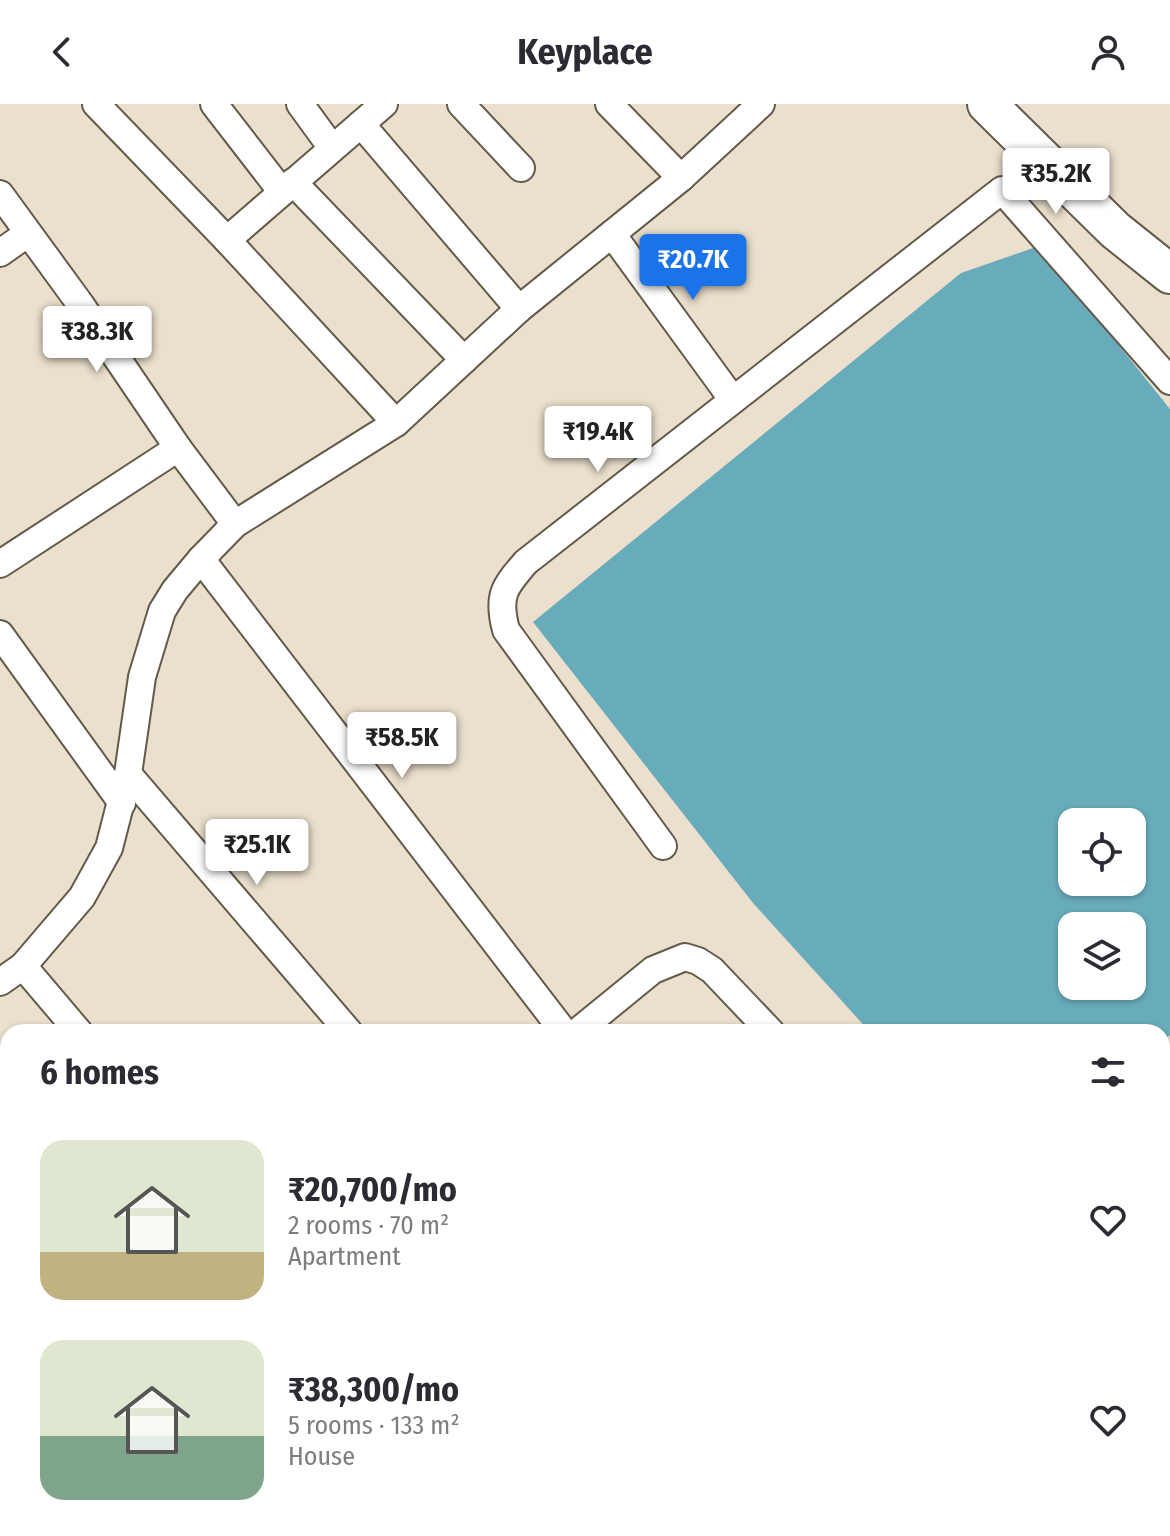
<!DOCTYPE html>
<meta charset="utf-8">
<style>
:root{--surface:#fff;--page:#f7f7f7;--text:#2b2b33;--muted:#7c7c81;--accent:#1a73e8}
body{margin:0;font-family:"Fira Sans Condensed",sans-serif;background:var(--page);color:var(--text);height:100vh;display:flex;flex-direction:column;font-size:30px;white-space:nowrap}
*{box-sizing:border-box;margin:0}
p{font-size:26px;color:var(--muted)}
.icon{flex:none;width:44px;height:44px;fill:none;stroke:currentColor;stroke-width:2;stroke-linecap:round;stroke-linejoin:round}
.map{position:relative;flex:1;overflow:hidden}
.panel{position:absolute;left:0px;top:920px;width:1170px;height:512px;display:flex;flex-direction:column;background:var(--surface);border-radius:24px 24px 0 0;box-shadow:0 2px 6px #0004}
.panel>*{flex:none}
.tools{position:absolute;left:1058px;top:704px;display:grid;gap:16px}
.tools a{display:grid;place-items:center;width:88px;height:88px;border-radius:16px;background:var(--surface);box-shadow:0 2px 6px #0004;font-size:40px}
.price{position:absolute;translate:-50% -68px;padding:0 18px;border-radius:8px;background:#fff;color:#222;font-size:26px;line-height:52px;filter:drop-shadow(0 2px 4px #0008)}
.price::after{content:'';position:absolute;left:50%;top:48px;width:24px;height:18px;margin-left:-12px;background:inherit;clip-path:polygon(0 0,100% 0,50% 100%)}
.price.on{background:var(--accent);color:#fff}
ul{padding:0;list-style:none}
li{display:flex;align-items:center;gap:24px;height:200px;padding:0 40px}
li span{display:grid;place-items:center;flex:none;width:224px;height:160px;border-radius:24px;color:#555}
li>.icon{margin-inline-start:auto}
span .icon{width:96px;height:96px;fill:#fffc;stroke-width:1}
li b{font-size:34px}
h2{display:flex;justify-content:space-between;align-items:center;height:96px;padding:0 40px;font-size:34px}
header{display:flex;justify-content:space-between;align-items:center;height:104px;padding:0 40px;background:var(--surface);font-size:36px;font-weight:700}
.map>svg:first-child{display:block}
.water{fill:#68acbb;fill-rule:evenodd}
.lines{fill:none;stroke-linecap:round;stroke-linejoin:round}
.street-casing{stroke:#635a4a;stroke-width:30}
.secondary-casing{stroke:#635a4a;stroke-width:42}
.street{stroke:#fff;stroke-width:26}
.secondary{stroke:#fff;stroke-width:38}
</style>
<header><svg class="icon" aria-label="back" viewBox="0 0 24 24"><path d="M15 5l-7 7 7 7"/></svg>Keyplace<svg class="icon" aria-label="person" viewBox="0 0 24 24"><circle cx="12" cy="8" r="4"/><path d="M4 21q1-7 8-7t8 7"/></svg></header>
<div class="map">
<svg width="1170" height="1432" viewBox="0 0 1170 1432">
<rect width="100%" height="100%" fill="#eae0cd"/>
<path class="water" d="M 1039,142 L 1170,305 L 1170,931 L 1162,937 L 1162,928 L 870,928 L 753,799 L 533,518 L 961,169 ZM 1072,718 L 1132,718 L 1132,778 L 1072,778 ZM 1072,822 L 1132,822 L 1132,882 L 1072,882 Z"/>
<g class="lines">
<defs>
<g id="street">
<polyline points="96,0 227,136 396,319"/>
<polyline points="214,0 282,88"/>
<polyline points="300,0 332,44"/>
<polyline points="461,0 521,64"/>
<polyline points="609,0 681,74"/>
<polyline points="361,20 519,205"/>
<polyline points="293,78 464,256"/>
<polyline points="0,90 81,201 178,344 235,420"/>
<polyline points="612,130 733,296"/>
<polyline points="227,136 384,0"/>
<polyline points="0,149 27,130"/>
<polyline points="201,455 564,928"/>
<polyline points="0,460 178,344"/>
<polyline points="0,530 122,699"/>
<polyline points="128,670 349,928"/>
<path d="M 663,742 L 506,526 C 497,492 504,483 526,458 L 1002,86 L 1170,277"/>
<polyline points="23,862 79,928"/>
<polyline points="0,878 23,862 82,793 109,744 128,670 142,573 162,507 175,486 201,455 235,420 396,319 519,205 681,74 761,0"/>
<polyline points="577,928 653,866 685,853 698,857 712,866 771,928"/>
<polyline points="1162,972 1170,965"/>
<polyline points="1162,1016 1170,1022"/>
<polyline points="0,1154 8,1164"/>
<polyline points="1162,1203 1170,1193"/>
<polyline points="0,1375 8,1369"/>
<polyline points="0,1396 8,1406"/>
<polyline points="24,1424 30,1432"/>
<polyline points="221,1424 228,1432"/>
<polyline points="499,1424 505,1432"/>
<polyline points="763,1424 770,1432"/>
</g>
<polyline id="secondary" points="987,0 1115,126 1170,170"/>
</defs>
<use href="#street" class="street-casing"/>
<use href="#secondary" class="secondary-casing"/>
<use href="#street" class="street"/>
<use href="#secondary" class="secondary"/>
</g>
</svg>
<div class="tools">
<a><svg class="icon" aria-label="locate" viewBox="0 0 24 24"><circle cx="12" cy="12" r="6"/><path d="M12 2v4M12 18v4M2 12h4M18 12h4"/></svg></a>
<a><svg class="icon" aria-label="layers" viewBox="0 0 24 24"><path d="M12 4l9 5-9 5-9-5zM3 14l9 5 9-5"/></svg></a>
</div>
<b class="price" style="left:1056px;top:112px">₹35.2K</b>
<b class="price on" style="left:693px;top:198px">₹20.7K</b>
<b class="price" style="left:97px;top:270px">₹38.3K</b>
<b class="price" style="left:598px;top:370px">₹19.4K</b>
<b class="price" style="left:402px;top:676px">₹58.5K</b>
<b class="price" style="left:257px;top:783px">₹25.1K</b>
<section class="panel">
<h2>6 homes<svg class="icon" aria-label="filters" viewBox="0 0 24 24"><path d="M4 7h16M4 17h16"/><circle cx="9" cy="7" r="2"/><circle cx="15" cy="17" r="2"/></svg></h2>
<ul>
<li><span style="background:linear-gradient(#dfe7d0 70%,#c2b280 0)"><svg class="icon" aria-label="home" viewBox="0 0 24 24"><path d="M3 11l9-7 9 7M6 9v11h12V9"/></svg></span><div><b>₹20,700/mo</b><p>2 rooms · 70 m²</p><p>Apartment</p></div><svg class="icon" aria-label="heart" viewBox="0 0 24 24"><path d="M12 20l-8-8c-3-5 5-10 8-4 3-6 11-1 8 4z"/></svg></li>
<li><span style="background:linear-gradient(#dfe7d0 60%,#7fa58c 0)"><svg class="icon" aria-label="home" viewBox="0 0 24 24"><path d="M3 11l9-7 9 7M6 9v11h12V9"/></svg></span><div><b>₹38,300/mo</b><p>5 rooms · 133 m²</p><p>House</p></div><svg class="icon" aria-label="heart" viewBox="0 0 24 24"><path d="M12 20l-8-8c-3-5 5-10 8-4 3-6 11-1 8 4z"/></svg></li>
</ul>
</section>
</div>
